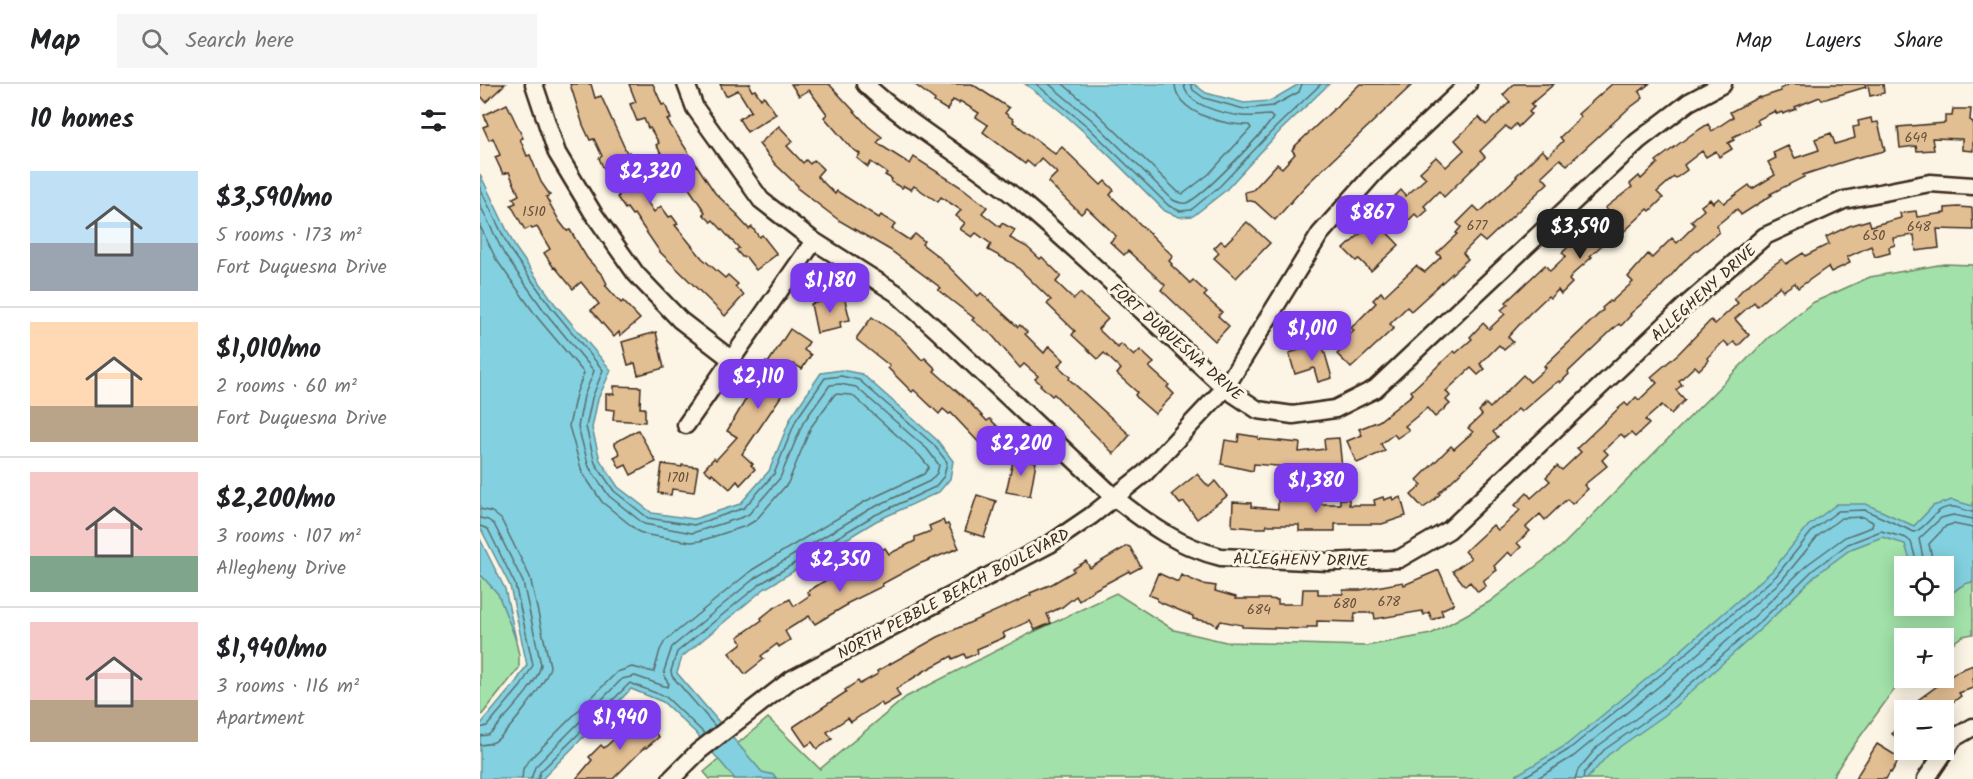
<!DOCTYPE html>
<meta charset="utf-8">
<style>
:root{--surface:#fff;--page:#f6f6f6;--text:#202124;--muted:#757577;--line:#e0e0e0;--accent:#7c3aed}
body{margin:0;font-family:Kalam,sans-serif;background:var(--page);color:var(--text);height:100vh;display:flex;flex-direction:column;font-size:22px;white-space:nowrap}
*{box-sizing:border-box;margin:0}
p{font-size:20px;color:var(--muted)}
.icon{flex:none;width:33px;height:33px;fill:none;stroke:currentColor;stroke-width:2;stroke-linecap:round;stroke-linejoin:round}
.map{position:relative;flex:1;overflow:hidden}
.sheet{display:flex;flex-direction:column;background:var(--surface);width:480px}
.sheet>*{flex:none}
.buttons{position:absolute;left:1414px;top:472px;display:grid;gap:12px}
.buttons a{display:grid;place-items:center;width:60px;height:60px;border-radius:0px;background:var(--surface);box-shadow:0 3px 15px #0003;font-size:30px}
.price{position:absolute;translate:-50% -51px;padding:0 14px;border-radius:12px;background:var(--accent);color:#fff;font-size:20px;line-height:39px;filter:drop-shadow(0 2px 3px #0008)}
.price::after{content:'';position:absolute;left:50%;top:36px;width:18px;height:14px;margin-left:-9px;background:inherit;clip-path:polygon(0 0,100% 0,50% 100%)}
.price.selected{background:#222;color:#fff}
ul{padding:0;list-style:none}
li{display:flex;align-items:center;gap:18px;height:150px;padding:0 30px}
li+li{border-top:2px solid var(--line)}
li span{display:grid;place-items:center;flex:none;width:168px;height:120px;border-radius:0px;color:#555}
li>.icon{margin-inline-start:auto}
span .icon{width:72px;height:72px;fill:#fffc;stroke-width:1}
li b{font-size:26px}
h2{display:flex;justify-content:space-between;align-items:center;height:72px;padding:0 30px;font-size:26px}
header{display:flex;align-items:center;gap:36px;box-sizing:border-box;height:84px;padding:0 30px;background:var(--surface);border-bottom:2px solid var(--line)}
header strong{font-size:28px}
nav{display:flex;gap:33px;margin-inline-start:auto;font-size:21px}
.search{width:420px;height:54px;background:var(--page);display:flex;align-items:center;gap:15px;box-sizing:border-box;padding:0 21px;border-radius:0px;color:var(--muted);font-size:22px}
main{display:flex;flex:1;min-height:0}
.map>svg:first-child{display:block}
.green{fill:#a2e1a9;stroke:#6e8664;stroke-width:1.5;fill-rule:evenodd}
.water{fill:#83d1e0;stroke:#668e92;stroke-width:1.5}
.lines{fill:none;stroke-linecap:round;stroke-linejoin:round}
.shore{stroke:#586d6c;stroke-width:1.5}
.building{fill:#e2be93;stroke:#3b2a1e;stroke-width:1.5}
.minor-casing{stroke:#3b2a1e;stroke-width:21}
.minor{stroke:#fcf5e5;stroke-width:16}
.labels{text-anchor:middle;stroke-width:6;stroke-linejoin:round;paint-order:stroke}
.number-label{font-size:14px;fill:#654f3b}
.street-label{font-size:16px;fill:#3b2a1e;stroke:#fcf5e5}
</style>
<header>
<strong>Map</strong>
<div class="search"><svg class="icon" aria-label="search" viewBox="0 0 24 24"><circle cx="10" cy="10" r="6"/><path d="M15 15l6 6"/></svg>Search here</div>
<nav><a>Map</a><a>Layers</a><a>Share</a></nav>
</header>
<main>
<section class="sheet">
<h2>10 homes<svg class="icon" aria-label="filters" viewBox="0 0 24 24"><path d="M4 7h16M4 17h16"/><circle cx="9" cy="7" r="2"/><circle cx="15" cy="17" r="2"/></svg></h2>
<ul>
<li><span style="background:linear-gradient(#bfe0f5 60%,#9aa5b1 0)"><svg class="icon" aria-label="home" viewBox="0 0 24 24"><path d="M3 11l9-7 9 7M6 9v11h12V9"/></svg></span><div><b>$3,590/mo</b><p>5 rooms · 173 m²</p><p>Fort Duquesna Drive</p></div></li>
<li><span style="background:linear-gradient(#ffd9b3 70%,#b9a48a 0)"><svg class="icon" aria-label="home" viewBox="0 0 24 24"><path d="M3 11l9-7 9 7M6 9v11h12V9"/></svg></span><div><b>$1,010/mo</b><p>2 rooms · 60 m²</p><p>Fort Duquesna Drive</p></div></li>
<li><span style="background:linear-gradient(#f6c9c9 70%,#7fa58c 0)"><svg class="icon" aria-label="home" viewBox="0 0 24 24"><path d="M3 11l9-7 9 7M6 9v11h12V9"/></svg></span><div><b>$2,200/mo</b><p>3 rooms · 107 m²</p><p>Allegheny Drive</p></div></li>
<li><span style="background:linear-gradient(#f6c9c9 65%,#b9a48a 0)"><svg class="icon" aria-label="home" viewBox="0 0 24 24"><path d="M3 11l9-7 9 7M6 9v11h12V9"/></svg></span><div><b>$1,940/mo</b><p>3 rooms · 116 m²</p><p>Apartment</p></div></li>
</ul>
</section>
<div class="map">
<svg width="1493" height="695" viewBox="0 0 1493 695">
<rect width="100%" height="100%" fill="#fcf5e5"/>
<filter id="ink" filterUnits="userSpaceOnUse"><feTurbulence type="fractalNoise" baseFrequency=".0167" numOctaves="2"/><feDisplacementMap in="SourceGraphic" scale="12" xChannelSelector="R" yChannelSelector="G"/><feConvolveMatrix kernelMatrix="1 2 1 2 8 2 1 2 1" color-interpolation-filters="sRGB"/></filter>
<g filter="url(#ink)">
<g class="green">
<path d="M 1464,180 L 1493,181 L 1493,550 L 1483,552 L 1464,565 L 1464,555 L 1425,555 L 1425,591 L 1366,672 L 1351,695 L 230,695 L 224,688 L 288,634 L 340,685 L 426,613 L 547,551 L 636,509 L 694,546 L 746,558 L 886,562 L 951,550 L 1009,518 L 1081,463 L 1288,254 L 1332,219 L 1390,193 ZM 1425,483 L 1464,483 L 1464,522 L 1425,522 Z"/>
<polygon points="0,490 18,509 34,549 39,571 39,584 0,633"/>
</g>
<g class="water">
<path d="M 545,0 L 714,0 L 726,9 L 764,19 L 790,17 L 819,0 L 849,0 L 801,46 L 745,107 L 713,132 L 699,133 L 685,127 C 640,83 597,36 545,0 Z"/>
<polygon points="0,90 35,163 75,220 131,286 118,315 112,344 120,376 138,403 172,429 214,435 260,420 289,387 311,333 341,289 361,286 382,290 457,356 473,377 470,395 459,408 396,437 284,505 202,573 197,589 282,688 294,691 297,695 255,695 216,649 183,618 151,605 62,695 0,695 0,641 36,598 47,581 30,502 0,443"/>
<path d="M 1472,416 L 1493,422 L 1493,498 C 1481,499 1471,510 1464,518 L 1464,483 L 1432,483 L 1425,460 L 1402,453 L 1371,465 L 1337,490 L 1285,541 L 1185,631 L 1128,671 L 1107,695 L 1030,695 L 1085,662 L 1192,574 L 1292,487 L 1328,442 L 1357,420 L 1386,420 L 1434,442 L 1453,422 Z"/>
<polygon points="0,455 25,505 36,556 18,510 0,490"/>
</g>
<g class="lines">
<g class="shore">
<polyline points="556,0 607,42 689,122 700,127 711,126 740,102 797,42 841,0"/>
<path d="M 569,0 L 612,36 L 693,116 C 697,118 701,120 706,119 C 721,115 783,49 793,34 L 790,31 C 781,31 771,33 762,32 C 744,30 705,21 704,0"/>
<path d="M 583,0 L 618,30 L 698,108 L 703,110 L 729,90 L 771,44 L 769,41 C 745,42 696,29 695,0"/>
<polyline points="711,0 713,6 724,14 764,25 793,22 819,8 822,0"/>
<polyline points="0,104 30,166 71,223 123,286 112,314 106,343 115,379 134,407 168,434 214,441 264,424 294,390 316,336 345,294 361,292 379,296 453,360 467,378 464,392 455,403 393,432 280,500 197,568 191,587 192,592 235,642"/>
<polyline points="0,121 24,170 65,228 114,287 104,312 98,343 109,383 129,412 164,440 212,449 263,433 269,430 300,394 323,339 350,301 360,300 376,303 447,365 459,381 457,389 450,397 390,425 275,494 192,563 184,587 185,594 189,600 187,603 155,592 142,595 55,683 51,695"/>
<polyline points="0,142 16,175 57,233 104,289 96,310 89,342 102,388 122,418 159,448 168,451 211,458 220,457 266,442 276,436 308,399 331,343 355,310 372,311 440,372 449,383 444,390 386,417 272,486 185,557 180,566 174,588 152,583 137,588 48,677 43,685 42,695"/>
<path d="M 0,425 L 12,428 L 21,435 L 50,493 L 70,582 C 68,597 28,649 14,658 C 9,660 5,661 0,661"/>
<path d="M 0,434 L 8,436 L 14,440 L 43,498 L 61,581 C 56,603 27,630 13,647 L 8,651 L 0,652"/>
<polyline points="0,442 8,445 35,500 53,581 41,602 7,642 0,644"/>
<polyline points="1445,483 1439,455 1461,434 1473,431 1493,435"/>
<polyline points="1454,483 1449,460 1466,442 1473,440 1493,444"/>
<polyline points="58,695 60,688 150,599 186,613 225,650"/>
<path d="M 1041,695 L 1088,666 L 1195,579 L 1296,492 L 1333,446 L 1358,427 L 1385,426 L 1434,448 C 1450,443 1454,421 1474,423 C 1480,424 1487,427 1493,428"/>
<polyline points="1056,695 1094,672 1200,585 1301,497 1338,452 1361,434 1383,433 1393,438 1392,443 1365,453 1328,480 1276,531 1176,620 1118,662 1098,686 1095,695"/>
<polyline points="1103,695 1104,689 1124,666 1181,626 1281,537 1333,486 1368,460 1401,447 1426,454 1431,458 1438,483"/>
</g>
</g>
<g class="building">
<polygon points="0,0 25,0 6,18 0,11"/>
<polygon points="90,0 111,0 115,14 121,12 147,69 149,68 156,81 147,88 174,128 181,122 189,133 192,132 198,140 195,141 222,174 245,194 248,191 258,200 255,203 264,211 245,232 180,168 154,130 152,131 147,124 145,125 137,113 139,112 122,81 119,74 122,72 114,55 110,56 103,41"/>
<polygon points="149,0 173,0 182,21 185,20 191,35 187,36 235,109 258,131 257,132 269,145 272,143 279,153 282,151 297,170 276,186 266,173 262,173 256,166 259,164 233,136 231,138 223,130 225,128 187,72 184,74 176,61 179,59 170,44 168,44 164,35 157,37 150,20 156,18"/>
<polygon points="240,0 271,0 269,1 272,7 275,6 281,15 284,12 296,30 267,48 259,35 271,27 258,6 246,12"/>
<polygon points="311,0 349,0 388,42 402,53 397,59 430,80 434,73 484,105 507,123 502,129 520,143 522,139 535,146 530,154 547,163 560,175 562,173 581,192 576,198 594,215 600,209 628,235 618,245 638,264 641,260 654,272 660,266 674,279 669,283 689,301 687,303 694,310 675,330 658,315 655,311 657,308 637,290 641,285 624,269 618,275 592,251 595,247 567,220 571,216 534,180 508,166 511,160 496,149 492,153 480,145 485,139 476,132 481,126 461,113 458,118 434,102 431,106 424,102 422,104 411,98 412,95 405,91 407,89 391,78 388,83 377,74 380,70 370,63 344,33 347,30 329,6 319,12"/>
<polygon points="434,0 492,0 529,24 525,29 534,36 533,38 575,70 582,63 621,101 625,97 634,106 630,111 693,172 689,177 692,180 691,181 710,199 713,196 727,209 724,212 742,228 738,232 749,242 735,257 681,206 685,201 648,167 644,171 630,158 636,152 626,142 607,124 601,130 568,98 577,89 561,74 554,83 547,77 545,80 503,48 508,41 496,33 499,29 480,17 479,19 473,16 467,26 454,18 455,16"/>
<polygon points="880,0 933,0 827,100 795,136 775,118 766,116 765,108 773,106 797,80 802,84 815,70 812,66 815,62"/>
<polygon points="1034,0 1074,0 1051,20 1054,23 1049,28 1051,30 1038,43 1036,40 1030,46 1026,42 1000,67 1005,73 964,113 959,107 944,122 948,126 939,134 935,130 926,139 907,120 921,106 926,112 946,94 940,88 956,73 966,83 984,66 975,56 999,33 1006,41 1030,18 1023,11"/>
<polygon points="1132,0 1169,0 1159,8 1163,14 1147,26 1087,81 1080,75 1062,92 1068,99 1005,158 999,153 983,169 988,175 931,227 927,223 910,240 914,244 871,284 857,270 868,260 864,256 874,247 871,244 896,219 893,216 901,208 904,212 936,182 945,188 961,173 957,169 977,150 976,149 981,143 977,139 994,122 999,127 1001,127 1037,93 1036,92 1062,66 1068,72 1083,57 1080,53 1101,33 1098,30"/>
<polygon points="1307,0 1385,0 1386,3 1342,16 1340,13 1315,23 1316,25 1303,30 1302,28 1297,30 1295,27 1277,36 1279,40 1253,53 1254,56 1248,59 1252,65 1239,73 1236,67 1226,73 1222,67 1204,81 1207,86 1196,94 1194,93 1177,108 1183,114 1170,127 1168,125 1134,157 1131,153 1110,172 1112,173 1093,190 1089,196 1092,199 1081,210 1078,206 1070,214 1068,212 1049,230 1028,253 1033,258 1024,266 1019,261 1000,280 1005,285 998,291 991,284 966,307 970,312 966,316 970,320 955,333 947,324 925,342 929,346 917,354 914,350 901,360 905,367 877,379 867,357 882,351 879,345 899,337 933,310 931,307 974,267 976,269 992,255 990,253 1003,239 1009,245 1025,230 1021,226 1028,220 1026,218 1065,181 1070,187 1086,172 1082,169 1089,162 1087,160 1106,142 1112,148 1131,131 1125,124 1152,103 1150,100 1159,92 1161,95 1178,79 1176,77 1212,50 1228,40 1232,47 1253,33 1250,28 1279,13 1280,14 1301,7 1300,5 1307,2"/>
<polygon points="1388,0 1403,0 1404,9 1390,12"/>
<polygon points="27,20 43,54 40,55 47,72 50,71 61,98 70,111 66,113 80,138 87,147 90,146 107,174 123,192 127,200 125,201 141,219 143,217 160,235 140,252 139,248 134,253 111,226 119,220 101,198 93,205 75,183 74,184 64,169 70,165 57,143 52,145 51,143 45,146 31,121 36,119 33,114 39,111 29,88 23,90 15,73 20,71 13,54 9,56 3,43 8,41 4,31"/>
<polygon points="1473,25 1491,25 1490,36 1493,38 1493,67 1482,66 1482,55 1452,54 1454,66 1437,67 1436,62 1420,64 1418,43 1465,39 1465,32 1472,32"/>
<polygon points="1391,34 1392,39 1398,38 1405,67 1375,74 1323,91 1324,93 1290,110 1292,111 1261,131 1257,125 1237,141 1239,148 1203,178 1181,203 1150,230 1151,231 1141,242 1139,240 1132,246 1088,288 1089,290 1080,299 1079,297 1070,303 1041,328 1038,325 1013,348 1018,353 959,409 960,410 952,418 943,424 931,411 942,401 937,396 971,362 974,365 993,348 988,344 1002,331 999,327 1006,320 1010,324 1043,291 1050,298 1066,284 1064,282 1123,226 1122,224 1130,217 1131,218 1153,198 1148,193 1168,170 1172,174 1192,154 1197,159 1215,141 1211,137 1224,126 1221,122 1230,115 1233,119 1239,114 1244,119 1269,101 1272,105 1295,91 1288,78 1296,74 1293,69 1308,62 1315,74 1339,66 1335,55 1351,49 1355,60 1375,54 1373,43 1379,42 1378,37"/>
<polygon points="299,42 313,57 307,62 323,79 326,76 330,80 334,76 343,85 337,92 355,110 357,107 399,134 401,131 415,140 412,145 429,156 435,150 444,157 442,160 459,173 498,212 501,209 538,243 540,241 547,248 545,250 564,269 569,262 584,276 578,282 590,293 589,295 650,351 634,370 574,310 572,312 560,301 561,300 555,295 558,292 544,280 540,284 512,251 492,236 494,234 458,206 461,204 410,166 360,137 317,104 318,102 295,80 279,60"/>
<polygon points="1478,123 1492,124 1493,146 1457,145 1459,164 1436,167 1434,151 1413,154 1415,161 1409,163 1410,169 1395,173 1391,162 1367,173 1370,179 1351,188 1348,183 1318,204 1315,199 1303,207 1300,202 1277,222 1274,218 1255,235 1269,251 1258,262 1254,258 1249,262 1244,257 1227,274 1229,276 1219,286 1215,282 1199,297 1202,301 1196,306 1205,316 1191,330 1182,321 1165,336 1169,340 1155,353 1151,349 1145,354 1141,350 1124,366 1128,370 1122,376 1127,382 1104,401 1108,405 1092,420 1087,415 1065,436 1060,430 1046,443 1050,447 1037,459 1041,463 1032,472 1028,468 1014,482 1017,486 1003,497 1006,502 998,508 990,498 985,502 973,487 991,474 985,467 1013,441 1018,446 1027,439 1040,426 1035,421 1047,409 1051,414 1070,397 1066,393 1077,382 1082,386 1101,368 1097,364 1139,324 1145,319 1148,322 1156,313 1159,316 1177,299 1171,293 1199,269 1231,236 1235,240 1258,219 1254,215 1263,205 1289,184 1302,175 1306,180 1323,169 1325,172 1349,160 1346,153 1369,142 1389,136 1391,142 1421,134 1420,129 1436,127 1437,133 1465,129 1465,124"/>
<polygon points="895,136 919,161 891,187 879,175 876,177 864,165"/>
<polygon points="767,138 790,159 756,194 734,174 739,169 734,164 741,157 745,160"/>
<polygon points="364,212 370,236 360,238 361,244 337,249 331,220"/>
<polygon points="392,233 421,253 442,276 445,274 456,285 454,287 489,318 507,337 510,335 522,347 504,364 471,329 469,330 463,325 459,330 434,306 432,308 408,284 410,282 377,256 377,253"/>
<polygon points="310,245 329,258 324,266 331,271 322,285 314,280 300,300 306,305 262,370 273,380 271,381 275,385 260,401 257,397 250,405 232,389 231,391 224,385 234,374 236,376 257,353 247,347 269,310 267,309 279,292 277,290 286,278 288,279"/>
<polygon points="176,248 184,284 158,291 155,279 148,281 142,258"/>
<polygon points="842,259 852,294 838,298 834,284 815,290 809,269"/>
<polygon points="134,302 161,303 160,324 165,324 165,338 133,336 134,326 126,325 126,310 134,310"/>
<polygon points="158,346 176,378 151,391 146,381 140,384 134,373 140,370 134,359"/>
<polygon points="759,350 778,353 778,355 820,359 819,368 845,365 844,355 859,354 862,384 856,385 857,391 843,392 843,389 829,390 828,385 774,380 773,387 741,380 745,356 758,358"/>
<polygon points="534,373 556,378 550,412 526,408"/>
<polygon points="182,380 202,383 202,381 218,383 214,408 192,405 191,411 178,409"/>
<polygon points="717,390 729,403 735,397 747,412 717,435 704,418 700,420 692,410"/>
<polygon points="809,408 822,408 823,414 834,414 834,420 860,420 860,415 869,415 869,421 895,421 894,416 903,413 904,416 912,413 913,416 921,413 926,432 902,440 855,440 855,447 819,447 819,441 787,441 786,444 772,444 752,442 753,418 771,419 771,423 798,425 798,414 807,414"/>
<polygon points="497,411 516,417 509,441 508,441 504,453 485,447"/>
<polygon points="463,436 465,441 468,440 479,464 439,480 402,500 403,502 366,520 367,521 335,540 329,532 305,547 310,556 299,563 297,560 281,572 284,575 265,590 249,569 262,559 258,553 282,536 281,534 292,525 310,515 314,522 330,511 327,508 357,489 373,480 376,487 397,475 394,470 405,464 409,470 435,457 435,453 451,447 449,442"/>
<polygon points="647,462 650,463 661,483 650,489 649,487 612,507 599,517 596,512 582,523 567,530 571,539 555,546 550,537 523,549 525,553 497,565 498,569 486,574 484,570 473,575 472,572 446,586 416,605 420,612 403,622 401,618 371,638 368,634 347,648 352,655 337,665 332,658 326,662 313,643 366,608 365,606 378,597 380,600 398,590 397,587 458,553 551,511 550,509 572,500 594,487 593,485 606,477 610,484"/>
<polygon points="959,486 974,520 961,526 963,531 952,536 949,528 944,531 942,527 895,535 894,529 875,529 874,538 837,537 837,543 827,543 827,545 762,543 762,541 741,537 737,542 731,538 713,535 713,532 677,517 677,514 669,511 678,489 698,498 701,491 722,500 736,502 735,507 756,513 755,515 788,515 798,516 798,520 822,520 823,505 838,505 838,510 863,510 863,506 880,506 923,498 924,501"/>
<polygon points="1493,581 1493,604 1479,609 1481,612 1461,627 1446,627 1438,616 1478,587"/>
<polygon points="159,632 179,653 166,664 165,663 133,695 96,695 112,676 109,673 121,661 124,664 141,649 137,645 148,635 152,639"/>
<polygon points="1425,634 1425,660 1412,650"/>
<polygon points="1397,660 1420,674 1411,689 1410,688 1406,695 1375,695"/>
</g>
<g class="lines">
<defs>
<g id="minor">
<polyline points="54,0 77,69 113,129 156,190 200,236 252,276"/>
<path d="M 206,0 L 215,24 L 281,116 L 334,157 L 416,209 L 458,247 L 635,414 C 668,440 700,463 741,473 L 848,478 L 919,475 L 969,446 L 1204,223 L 1285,152 L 1364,116 L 1450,99 L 1493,102"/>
<path d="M 385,0 C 434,46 495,78 546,122 C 614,180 679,243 745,304 L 778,326 L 813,331 L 855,325 L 895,305 L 1158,57 L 1209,18 L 1243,0"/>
<polyline points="206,341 334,157"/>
<polyline points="191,695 219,667 312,595 570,460 611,432 665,389 745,304 840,150 897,86 988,0"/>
<polyline points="1446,695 1474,654 1493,643"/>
</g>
</defs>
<use href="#minor" class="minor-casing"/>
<use href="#minor" class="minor"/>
</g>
</g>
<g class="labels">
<g class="number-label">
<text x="1436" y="58">649</text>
<text x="54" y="132">1510</text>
<text x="997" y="146">677</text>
<text x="1439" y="147">648</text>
<text x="1394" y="156">650</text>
<text x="198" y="398">1701</text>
<text x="909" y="522">678</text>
<text x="865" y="524">680</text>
<text x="779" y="530">684</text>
</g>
<g class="street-label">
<text transform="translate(1223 208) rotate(-42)" y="6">ALLEGHENY DRIVE</text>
<text transform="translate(697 257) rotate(41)" y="6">FORT DUQUESNA DRIVE</text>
<text transform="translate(821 475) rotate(1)" y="6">ALLEGHENY DRIVE</text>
<text transform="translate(473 509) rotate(-28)" y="6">NORTH PEBBLE BEACH BOULEVARD</text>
</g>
</g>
</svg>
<div class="buttons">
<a><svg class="icon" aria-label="locate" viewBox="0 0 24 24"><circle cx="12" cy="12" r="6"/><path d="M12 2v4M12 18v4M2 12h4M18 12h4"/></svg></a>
<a>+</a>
<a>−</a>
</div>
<b class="price" style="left:170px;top:121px">$2,320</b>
<b class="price" style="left:892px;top:162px">$867</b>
<b class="price selected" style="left:1100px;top:176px">$3,590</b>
<b class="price" style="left:350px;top:230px">$1,180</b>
<b class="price" style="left:832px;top:278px">$1,010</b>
<b class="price" style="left:278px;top:326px">$2,110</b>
<b class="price" style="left:541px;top:393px">$2,200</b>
<b class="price" style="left:836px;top:430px">$1,380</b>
<b class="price" style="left:360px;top:509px">$2,350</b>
<b class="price" style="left:140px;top:667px">$1,940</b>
</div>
</main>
